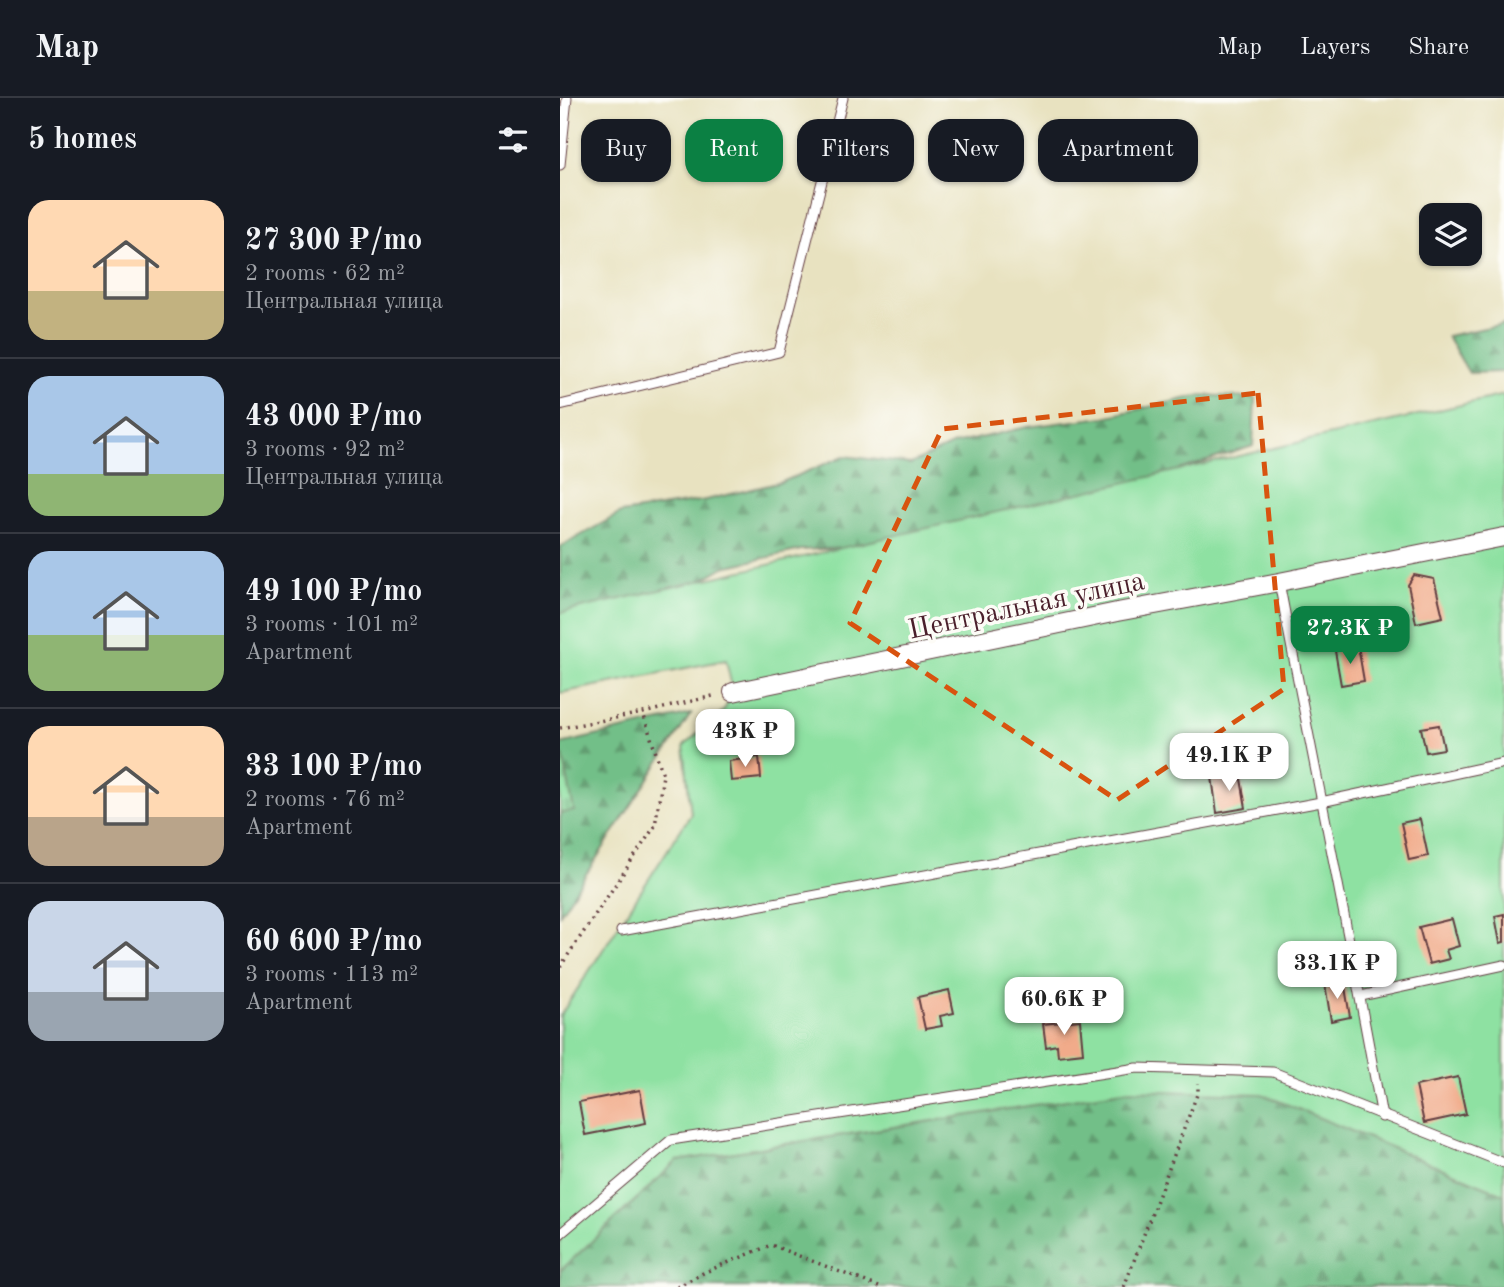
<!DOCTYPE html>
<meta charset="utf-8">
<style>
:root{--surface:#171b24;--page:#242831;--text:#f1f3f6;--muted:#9ea1a6;--line:#363941;--accent:#0b8043}
body{margin:0;font-family:"Old Standard TT",serif;background:var(--page);color:var(--text);height:100vh;display:flex;flex-direction:column;font-size:26px;white-space:nowrap}
*{box-sizing:border-box;margin:0}
p{font-size:23px;color:var(--muted)}
.icon{flex:none;width:38px;height:38px;fill:none;stroke:currentColor;stroke-width:2;stroke-linecap:round;stroke-linejoin:round}
.map{position:relative;flex:1;overflow:hidden}
.drawer{display:flex;flex-direction:column;background:var(--surface);width:560px}
.drawer>*{flex:none}
.top-card{position:absolute;left:21px;top:21px;width:665px;height:63px;display:flex;gap:14px}
.buttons{position:absolute;left:859px;top:105px;display:grid;gap:14px}
.buttons a{display:grid;place-items:center;width:63px;height:63px;border-radius:14px;background:var(--surface);box-shadow:0 2px 5px #0004;font-size:35px}
.price{position:absolute;translate:-50% -60px;padding:0 16px;border-radius:14px;background:#fff;color:#222;font-size:23px;line-height:46px;filter:drop-shadow(0 2px 4px #0008)}
.price::after{content:'';position:absolute;left:50%;top:42px;width:21px;height:16px;margin-left:-10px;background:inherit;clip-path:polygon(0 0,100% 0,50% 100%)}
.price.active{background:var(--accent);color:#fff}
ul{padding:0;list-style:none}
li{display:flex;align-items:center;gap:21px;height:175px;padding:0 28px}
li+li{border-top:2px solid var(--line)}
li span{display:grid;place-items:center;flex:none;width:196px;height:140px;border-radius:21px;color:#555}
li>.icon{margin-inline-start:auto}
span .icon{width:84px;height:84px;fill:#fffc;stroke-width:1}
li b{font-size:30px}
h2{display:flex;justify-content:space-between;align-items:center;height:84px;padding:0 28px;font-size:30px}
.pill{padding:0 24px;border-radius:21px;background:var(--surface);box-shadow:0 2px 5px #0004;font-size:24px;line-height:63px}
.pill.active{background:var(--accent);color:#fff}
header{display:flex;align-items:center;gap:42px;box-sizing:border-box;height:98px;padding:0 35px;background:var(--surface);border-bottom:2px solid var(--line)}
header strong{font-size:33px}
nav{display:flex;gap:38px;margin-inline-start:auto;font-size:24px}
main{display:flex;flex:1;min-height:0}
.map>svg:first-child{display:block}
.forest{fill:url(#forest-firs);stroke:#5e6f5a;stroke-width:2}
.cemetery{fill:url(#cemetery-stones);stroke:#6c8066;stroke-width:2}
.garden{fill:#8ee1a2;stroke:#6c8066;stroke-width:2}
.building{fill:#f1ab8a}
.lines{fill:none;stroke-linecap:round;stroke-linejoin:round}
.lane-casing{stroke:#623c41;stroke-width:11}
.street-casing{stroke:#623c41;stroke-width:20}
.path{stroke:#623c41;stroke-width:3.5;stroke-dasharray:2 5;stroke-linecap:butt}
.lane{stroke:#fff;stroke-width:9}
.street{stroke:#fff;stroke-width:18}
.marked{fill:none;stroke:#d8530f;stroke-width:5;stroke-dasharray:14 9;stroke-linejoin:round}
.labels{text-anchor:middle;stroke-width:7;stroke-linejoin:round;paint-order:stroke}
.street-label{font-size:28px;fill:#4a1f2b;stroke:#fdfcf7}
</style>
<header>
<strong>Map</strong>
<nav><a>Map</a><a>Layers</a><a>Share</a></nav>
</header>
<main>
<section class="drawer">
<h2>5 homes<svg class="icon" aria-label="filters" viewBox="0 0 24 24"><path d="M4 7h16M4 17h16"/><circle cx="9" cy="7" r="2"/><circle cx="15" cy="17" r="2"/></svg></h2>
<ul>
<li><span style="background:linear-gradient(#ffd9b3 65%,#c2b280 0)"><svg class="icon" aria-label="home" viewBox="0 0 24 24"><path d="M3 11l9-7 9 7M6 9v11h12V9"/></svg></span><div><b>27 300 ₽/mo</b><p>2 rooms · 62 m²</p><p>Центральная улица</p></div></li>
<li><span style="background:linear-gradient(#a9c7e8 70%,#8fb573 0)"><svg class="icon" aria-label="home" viewBox="0 0 24 24"><path d="M3 11l9-7 9 7M6 9v11h12V9"/></svg></span><div><b>43 000 ₽/mo</b><p>3 rooms · 92 m²</p><p>Центральная улица</p></div></li>
<li><span style="background:linear-gradient(#a9c7e8 60%,#8fb573 0)"><svg class="icon" aria-label="home" viewBox="0 0 24 24"><path d="M3 11l9-7 9 7M6 9v11h12V9"/></svg></span><div><b>49 100 ₽/mo</b><p>3 rooms · 101 m²</p><p>Apartment</p></div></li>
<li><span style="background:linear-gradient(#ffd9b3 65%,#b9a48a 0)"><svg class="icon" aria-label="home" viewBox="0 0 24 24"><path d="M3 11l9-7 9 7M6 9v11h12V9"/></svg></span><div><b>33 100 ₽/mo</b><p>2 rooms · 76 m²</p><p>Apartment</p></div></li>
<li><span style="background:linear-gradient(#c9d6e8 65%,#9aa5b1 0)"><svg class="icon" aria-label="home" viewBox="0 0 24 24"><path d="M3 11l9-7 9 7M6 9v11h12V9"/></svg></span><div><b>60 600 ₽/mo</b><p>3 rooms · 113 m²</p><p>Apartment</p></div></li>
</ul>
</section>
<div class="map">
<svg width="944" height="1189" viewBox="0 0 944 1189">
<defs>
<pattern id="forest-firs" width="22" height="20" patternUnits="userSpaceOnUse" patternTransform="scale(1.75)"><rect width="22" height="20" fill="#72bf88"/><path d="M5 1l3.5 6h-7zM16 11l3.5 6h-7z" fill="#609b6f"/></pattern>
<pattern id="cemetery-stones" width="16" height="16" patternUnits="userSpaceOnUse" patternTransform="scale(1.75)"><rect width="16" height="16" fill="#8ee1a2"/><path d="M2 7V4a2 2 0 0 1 4 0v3zM10 15v-3a2 2 0 0 1 4 0v3z" fill="#7cc18c"/></pattern>
</defs>
<rect width="100%" height="100%" fill="#fdfcf7"/>
<filter id="ink" filterUnits="userSpaceOnUse"><feTurbulence type="fractalNoise" baseFrequency=".0143" numOctaves="2"/><feDisplacementMap in="SourceGraphic" scale="14" xChannelSelector="R" yChannelSelector="G"/><feConvolveMatrix kernelMatrix="1 2 1 2 8 2 1 2 1" color-interpolation-filters="sRGB"/></filter>
<filter id="wash" filterUnits="userSpaceOnUse"><feTurbulence type="fractalNoise" baseFrequency=".00686" numOctaves="4" result="noise"/><feDisplacementMap in="SourceGraphic" scale="28" xChannelSelector="R" yChannelSelector="G"/><feGaussianBlur stdDeviation="1.57" result="paint"/><feColorMatrix in="noise" values="0 0 0 0 0 0 0 0 0 0 0 0 0 0 0 0 0 1.4 0 .05"/><feComposite in="paint" operator="in"/></filter>
<g filter="url(#wash)">
<rect width="100%" height="100%" fill="#e8e2c0"/>
<g class="forest">
<polygon points="944,226 944,274 909,275 887,238"/>
<polygon points="642,297 695,300 693,348 604,377 308,449 241,452 164,469 121,494 0,525 0,449 61,415 146,402 222,384 284,358 351,366 394,346 467,329 544,319"/>
<polygon points="131,616 0,816 0,715 13,713 3,658 0,659 0,646"/>
<polygon points="569,992 702,996 944,1096 944,1189 0,1189 0,1173 117,1063"/>
</g>
<polygon class="cemetery" points="3,658 14,713 0,715 0,659"/>
<polygon class="garden" points="944,297 944,1096 702,996 569,992 117,1063 0,1173 0,918 131,716 124,648 164,612 173,594 166,562 0,595 0,515"/>
<g id="blocks">
<g class="building">
<polygon points="854,477 874,481 883,519 856,525 848,487"/>
<polygon points="798,548 804,583 781,587 775,553"/>
<polygon points="879,627 884,651 866,654 861,630"/>
<polygon points="199,659 201,680 171,683 169,663"/>
<polygon points="680,675 686,710 657,715 652,679"/>
<polygon points="860,721 868,758 849,762 841,725"/>
<polygon points="944,816 944,844 940,845 935,818"/>
<polygon points="892,821 899,848 886,852 889,861 869,866 859,829"/>
<polygon points="784,883 790,919 771,923 765,886"/>
<polygon points="389,892 394,915 380,918 382,928 365,931 358,899"/>
<polygon points="520,922 523,955 498,958 497,947 486,949 483,926"/>
<polygon points="898,979 906,1016 864,1025 856,988"/>
<polygon points="80,992 86,1025 25,1037 19,1004"/>
</g>
</g>
</g>
<g filter="url(#ink)">
<use href="#blocks" fill-opacity="0" stroke="#623c41" stroke-width="2"/>
<g class="lines">
<defs>
<g id="lane">
<polyline points="0,67 7,0"/>
<polyline points="0,307 219,254 283,0"/>
<path d="M 719,484 C 753,662 790,840 822,1019"/>
<polyline points="61,833 761,704 944,665"/>
<polyline points="801,898 944,867"/>
<polyline points="0,1136 111,1042 577,970 713,974 944,1065"/>
</g>
<polyline id="street" points="173,594 557,514 719,484 944,439"/>
</defs>
<use href="#lane" class="lane-casing"/>
<use href="#street" class="street-casing"/>
<g class="path">
<polyline points="0,630 83,615 157,597"/>
<polyline points="0,869 95,728 103,677 83,615"/>
<polyline points="117,1189 145,1174 211,1147 319,1189"/>
<polyline points="564,1189 638,994 638,985"/>
</g>
<use href="#lane" class="lane"/>
<use href="#street" class="street"/>
</g>
</g>
<path class="marked" d="M 698,295 L 724,591 L 557,702 L 290,525 L 382,331 Z"/>
<g class="labels">
<g class="street-label">
<text transform="translate(466 506) rotate(-12)" y="10">Центральная улица</text>
</g>
</g>
</svg>
<div class="buttons">
<a><svg class="icon" aria-label="layers" viewBox="0 0 24 24"><path d="M12 4l9 5-9 5-9-5zM3 14l9 5 9-5"/></svg></a>
</div>
<b class="price active" style="left:790px;top:568px">27.3K ₽</b>
<b class="price" style="left:185px;top:671px">43K ₽</b>
<b class="price" style="left:669px;top:695px">49.1K ₽</b>
<b class="price" style="left:777px;top:903px">33.1K ₽</b>
<b class="price" style="left:504px;top:939px">60.6K ₽</b>
<div class="top-card">
<a class="pill">Buy</a>
<a class="pill active">Rent</a>
<a class="pill">Filters</a>
<a class="pill">New</a>
<a class="pill">Apartment</a>
</div>
</div>
</main>
